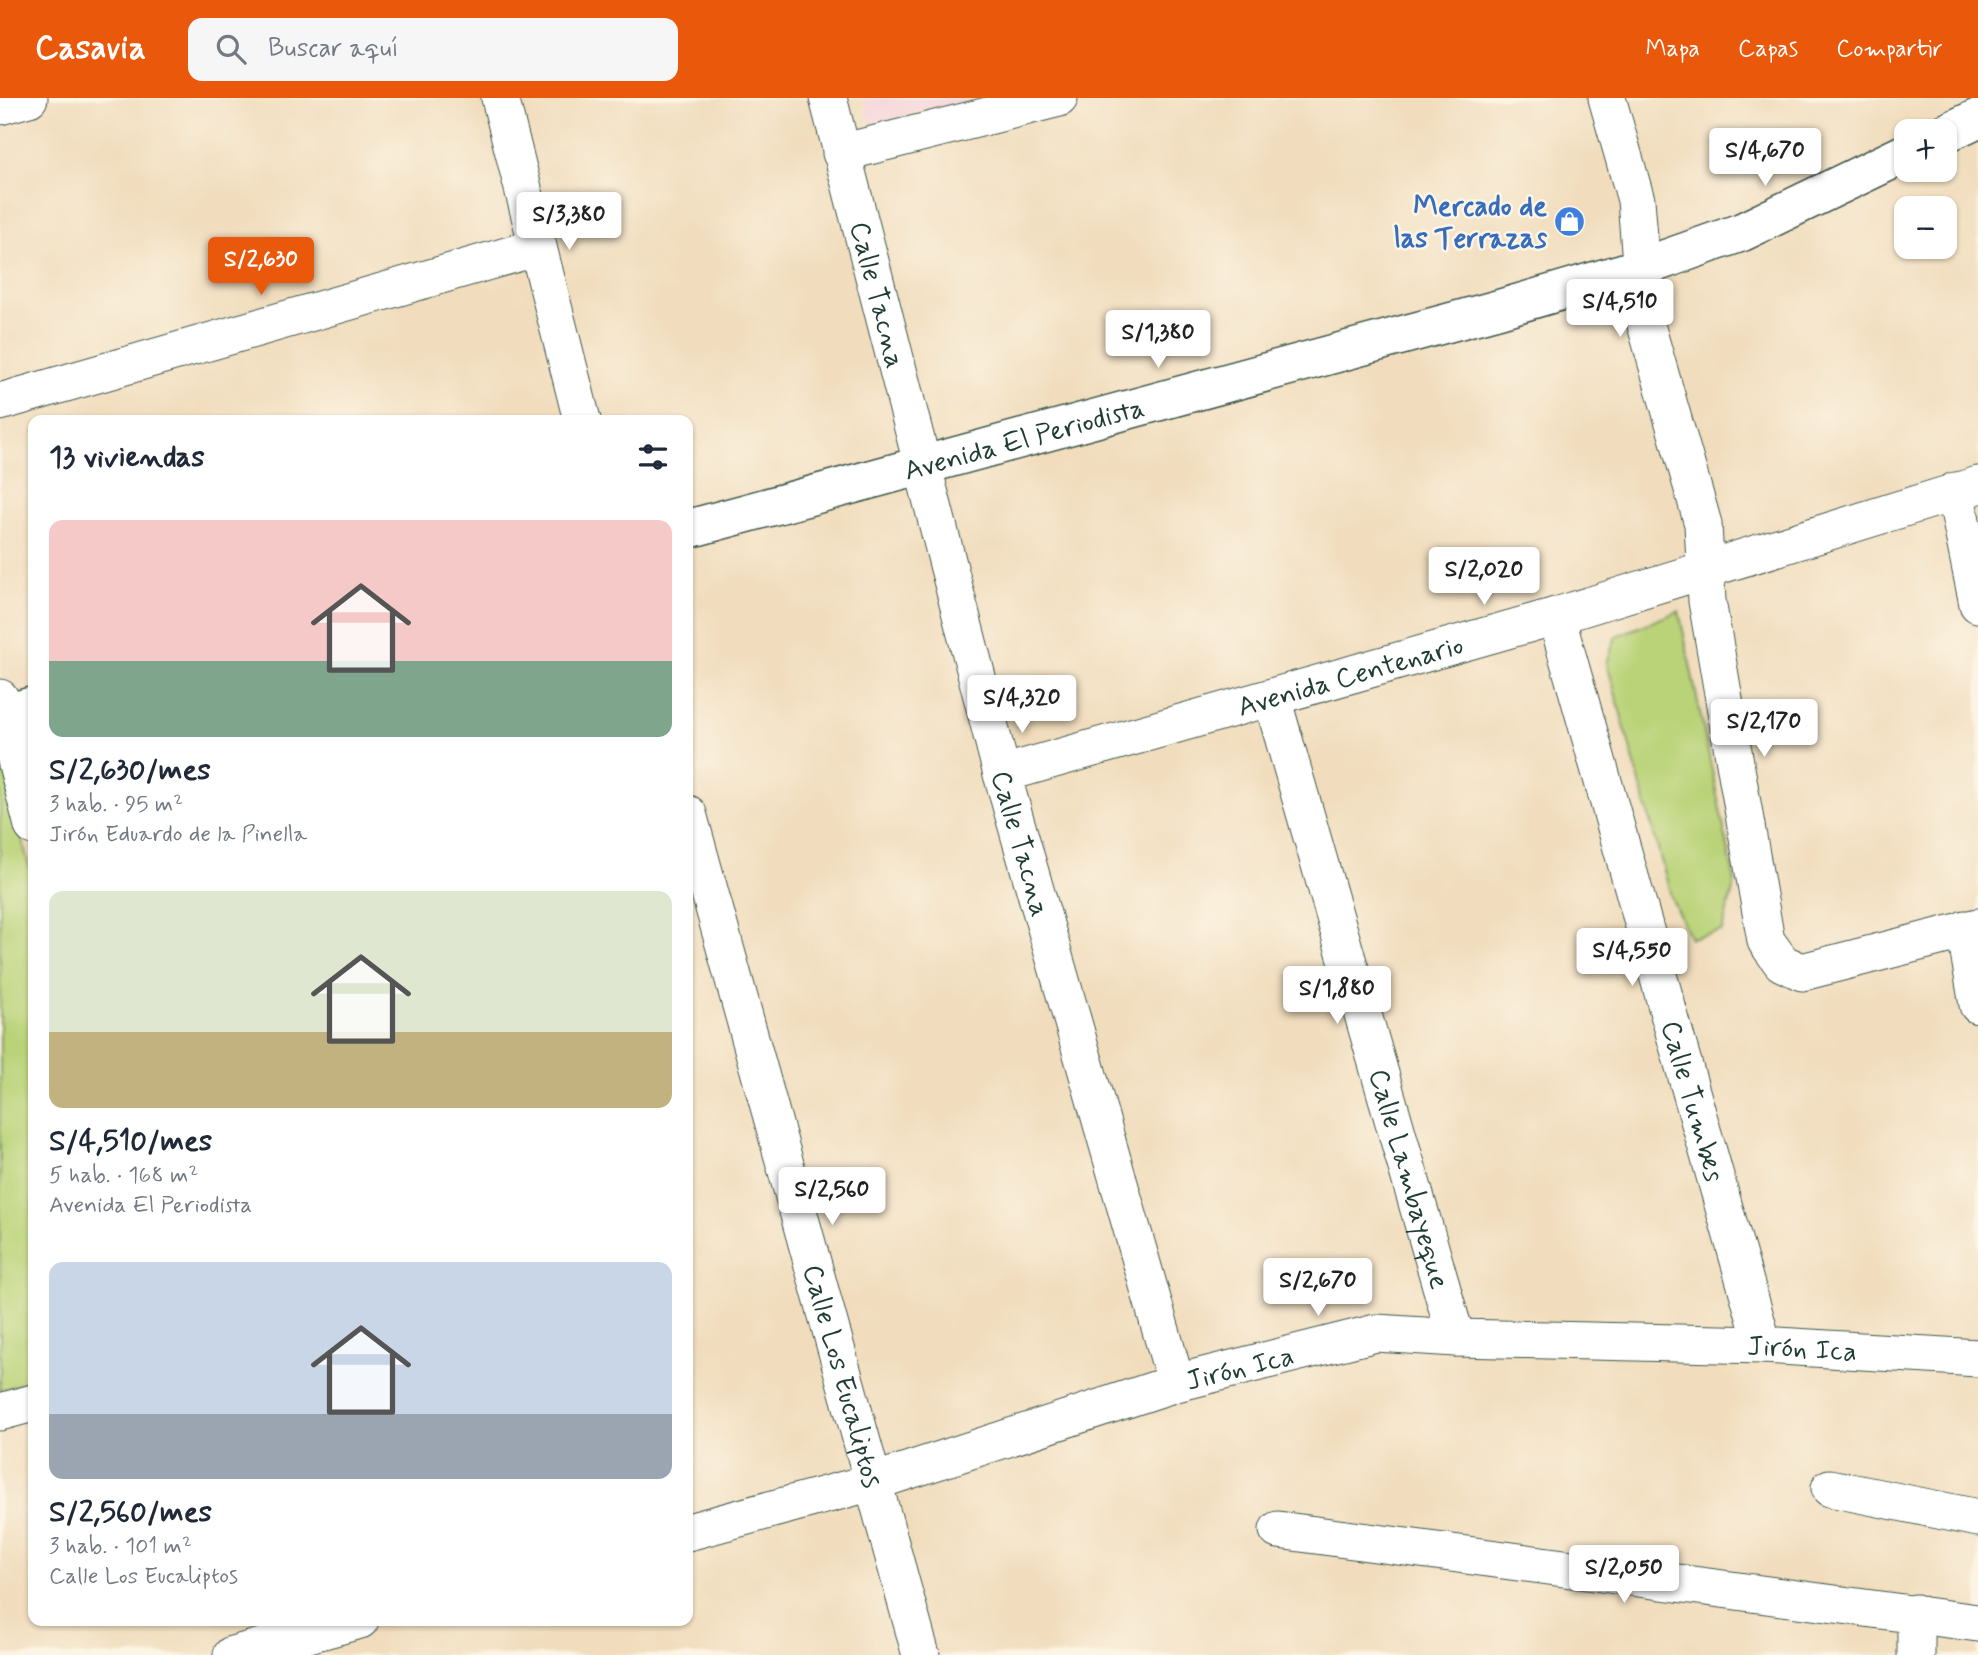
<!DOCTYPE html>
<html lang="es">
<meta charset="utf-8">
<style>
:root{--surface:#fff;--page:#f6f6f7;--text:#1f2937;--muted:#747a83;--accent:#ea580c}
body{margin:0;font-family:Mynerve,sans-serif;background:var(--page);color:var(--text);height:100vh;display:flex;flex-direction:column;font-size:26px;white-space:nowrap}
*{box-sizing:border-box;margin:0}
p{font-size:23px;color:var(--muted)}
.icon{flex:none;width:38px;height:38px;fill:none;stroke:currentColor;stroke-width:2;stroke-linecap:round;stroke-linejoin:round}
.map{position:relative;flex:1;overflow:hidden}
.drawer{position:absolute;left:28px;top:317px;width:665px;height:1211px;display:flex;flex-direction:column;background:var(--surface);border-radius:14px;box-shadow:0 2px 5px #0004}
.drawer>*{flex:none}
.buttons{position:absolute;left:1894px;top:21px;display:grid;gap:14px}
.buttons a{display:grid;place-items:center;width:63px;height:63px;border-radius:14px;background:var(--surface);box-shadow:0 2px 5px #0004;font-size:35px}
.price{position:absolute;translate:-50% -60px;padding:0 16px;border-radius:7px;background:#fff;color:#222;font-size:23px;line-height:46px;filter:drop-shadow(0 2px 4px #0008)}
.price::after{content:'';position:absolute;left:50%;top:42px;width:21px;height:16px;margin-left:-10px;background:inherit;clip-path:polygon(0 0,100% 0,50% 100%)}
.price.current{background:var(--accent);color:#fff}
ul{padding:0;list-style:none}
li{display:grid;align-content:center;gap:14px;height:371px;padding:0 21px}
li span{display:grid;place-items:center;height:217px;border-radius:14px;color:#555}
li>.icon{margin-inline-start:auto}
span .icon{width:126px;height:126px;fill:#fffc;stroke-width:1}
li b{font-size:30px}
h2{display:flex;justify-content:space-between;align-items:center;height:84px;padding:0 21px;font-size:30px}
header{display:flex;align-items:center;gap:42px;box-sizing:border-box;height:98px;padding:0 35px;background:var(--accent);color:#fff}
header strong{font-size:33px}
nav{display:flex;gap:38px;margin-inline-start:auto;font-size:24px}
.search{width:490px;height:63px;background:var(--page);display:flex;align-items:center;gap:18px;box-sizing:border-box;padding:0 24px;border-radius:14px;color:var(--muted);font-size:26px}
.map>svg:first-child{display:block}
.built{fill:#f5cfd9}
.green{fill:#bad378;stroke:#6c8856;stroke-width:2}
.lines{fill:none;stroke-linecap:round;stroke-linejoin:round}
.street-casing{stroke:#3e5549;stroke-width:39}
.secondary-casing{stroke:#3e5549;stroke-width:41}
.street{stroke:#fff;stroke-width:37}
.secondary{stroke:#fff;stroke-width:38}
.labels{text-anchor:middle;stroke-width:5;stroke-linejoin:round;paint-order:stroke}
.shop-label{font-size:28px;font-weight:bold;fill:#366cbe;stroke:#fcf5e5;text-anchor:end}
.street-label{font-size:28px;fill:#1f3d34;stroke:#fcf5e5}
</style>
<header>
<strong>Casavia</strong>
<div class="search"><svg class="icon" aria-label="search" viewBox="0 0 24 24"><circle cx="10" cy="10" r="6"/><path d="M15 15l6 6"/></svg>Buscar aquí</div>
<nav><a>Mapa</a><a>Capas</a><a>Compartir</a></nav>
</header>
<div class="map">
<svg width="1978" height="1557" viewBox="0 0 1978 1557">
<rect width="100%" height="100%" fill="#fcf5e5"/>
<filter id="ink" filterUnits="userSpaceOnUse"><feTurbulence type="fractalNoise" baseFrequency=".0143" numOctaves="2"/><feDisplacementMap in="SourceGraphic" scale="14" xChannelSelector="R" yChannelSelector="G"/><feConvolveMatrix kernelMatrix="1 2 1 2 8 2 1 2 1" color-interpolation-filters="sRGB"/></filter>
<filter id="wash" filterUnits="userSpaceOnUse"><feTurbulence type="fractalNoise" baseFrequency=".00686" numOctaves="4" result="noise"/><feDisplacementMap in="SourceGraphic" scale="28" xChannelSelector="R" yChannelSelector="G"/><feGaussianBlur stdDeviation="1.57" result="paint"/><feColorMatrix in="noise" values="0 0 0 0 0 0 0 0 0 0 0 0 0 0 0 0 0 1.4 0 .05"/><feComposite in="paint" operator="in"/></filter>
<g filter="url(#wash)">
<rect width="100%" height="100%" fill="#f1ddbd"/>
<polygon class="built" points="864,0 975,0 871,26"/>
<g class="green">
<polygon points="1679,513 1735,784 1722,833 1690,840 1672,802 1607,565 1616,538"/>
<polygon points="0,657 33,783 33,1283 0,1292"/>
</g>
</g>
<g filter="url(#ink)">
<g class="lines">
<defs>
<g id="street">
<polyline points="500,0 582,322"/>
<path id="s1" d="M 828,0 L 1002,676 L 1176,1285"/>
<polyline points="1607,0 1636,102 1646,227 1703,426 1707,503 1766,843 1782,865 1802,874 1978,829"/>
<polyline points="0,8 29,0"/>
<polyline points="841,55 1059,0"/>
<polyline points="0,304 538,149"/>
<polyline points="1955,393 1978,506"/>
<path id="s2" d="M 1556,518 L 1763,1247"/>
<polyline points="0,600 33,728"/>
<path id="s3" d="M 1272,600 L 1456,1240"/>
<path id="s4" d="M 1002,676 L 1556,518 L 1978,387"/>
<path id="s5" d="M 688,716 L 921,1557"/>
<polyline points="1965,831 1978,907"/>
<polyline points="0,1314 33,1305"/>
<polyline points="1830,1390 1978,1420"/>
<polyline points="1278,1432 1978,1525"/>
<path id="s6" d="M 688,1434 L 873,1384 L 1176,1285 L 1376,1235 L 1456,1240 L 1763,1247 L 1978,1260"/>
<polyline points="232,1557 360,1522"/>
<polyline points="1916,1557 1916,1515"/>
</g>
<g id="secondary">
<polyline points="1944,36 1978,20"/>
<path id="s7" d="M 688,431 L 1499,211 L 1643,169 L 1742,134 L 1906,55"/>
<polyline points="0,617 33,608"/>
</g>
</defs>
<use href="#street" class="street-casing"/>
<use href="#secondary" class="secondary-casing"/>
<use href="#street" class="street"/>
<use href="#secondary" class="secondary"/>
</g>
</g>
<defs>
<symbol id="shop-disc" viewBox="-11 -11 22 22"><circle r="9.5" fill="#3f7fe0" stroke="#fcf5e5"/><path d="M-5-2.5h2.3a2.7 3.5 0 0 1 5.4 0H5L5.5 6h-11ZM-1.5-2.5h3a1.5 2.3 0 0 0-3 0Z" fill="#fff"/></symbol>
</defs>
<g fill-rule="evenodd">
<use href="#shop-disc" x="1552" y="106" width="35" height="35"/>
</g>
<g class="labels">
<g class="shop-label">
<text x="1547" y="117">Mercado de<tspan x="1547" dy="32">las Terrazas</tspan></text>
</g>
<g class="street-label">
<text dy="10" stroke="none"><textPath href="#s1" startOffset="203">Calle Tacna</textPath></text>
<text dy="10" stroke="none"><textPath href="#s7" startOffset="348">Avenida El Periodista</textPath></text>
<text dy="10" stroke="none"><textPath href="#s4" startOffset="362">Avenida Centenario</textPath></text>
<text dy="10" stroke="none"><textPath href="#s1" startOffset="770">Calle Tacna</textPath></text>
<text dy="10" stroke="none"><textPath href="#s2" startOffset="504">Calle Tumbes</textPath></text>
<text dy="10" stroke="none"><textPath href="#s3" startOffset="500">Calle Lambayeque</textPath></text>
<text dy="10" stroke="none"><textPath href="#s6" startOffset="1143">Jirón Ica</textPath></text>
<text dy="10" stroke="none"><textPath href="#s6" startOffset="576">Jirón Ica</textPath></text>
<text dy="10" stroke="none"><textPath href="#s5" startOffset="583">Calle Los Eucaliptos</textPath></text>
</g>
</g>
</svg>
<div class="buttons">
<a>+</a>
<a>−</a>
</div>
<b class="price" style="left:1765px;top:90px">S/4,670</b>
<b class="price" style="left:569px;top:154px">S/3,380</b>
<b class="price current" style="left:261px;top:199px">S/2,630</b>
<b class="price" style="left:1620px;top:241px">S/4,510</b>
<b class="price" style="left:1158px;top:272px">S/1,380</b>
<b class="price" style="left:1484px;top:509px">S/2,020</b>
<b class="price" style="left:1022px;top:637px">S/4,320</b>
<b class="price" style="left:1764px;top:661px">S/2,170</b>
<b class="price" style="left:1632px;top:890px">S/4,550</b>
<b class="price" style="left:1337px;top:928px">S/1,880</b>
<b class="price" style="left:832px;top:1129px">S/2,560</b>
<b class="price" style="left:1318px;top:1220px">S/2,670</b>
<b class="price" style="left:1624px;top:1507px">S/2,050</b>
<section class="drawer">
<h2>13 viviendas<svg class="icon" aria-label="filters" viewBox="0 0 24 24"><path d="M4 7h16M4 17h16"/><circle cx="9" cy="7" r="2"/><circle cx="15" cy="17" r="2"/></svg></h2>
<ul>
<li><span style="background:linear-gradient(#f6c9c9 65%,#7fa58c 0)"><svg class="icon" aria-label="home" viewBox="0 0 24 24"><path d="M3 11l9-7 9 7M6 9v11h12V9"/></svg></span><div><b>S/2,630/mes</b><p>3 hab. · 95 m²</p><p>Jirón Eduardo de la Pinella</p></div></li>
<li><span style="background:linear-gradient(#dfe7d0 65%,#c2b280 0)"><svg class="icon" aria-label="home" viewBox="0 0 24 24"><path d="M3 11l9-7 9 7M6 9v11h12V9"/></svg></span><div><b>S/4,510/mes</b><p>5 hab. · 168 m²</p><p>Avenida El Periodista</p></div></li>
<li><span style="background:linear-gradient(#c9d6e8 70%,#9aa5b1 0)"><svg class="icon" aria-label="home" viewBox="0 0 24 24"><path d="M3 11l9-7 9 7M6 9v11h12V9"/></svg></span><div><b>S/2,560/mes</b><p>3 hab. · 101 m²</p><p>Calle Los Eucaliptos</p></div></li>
</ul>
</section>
</div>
